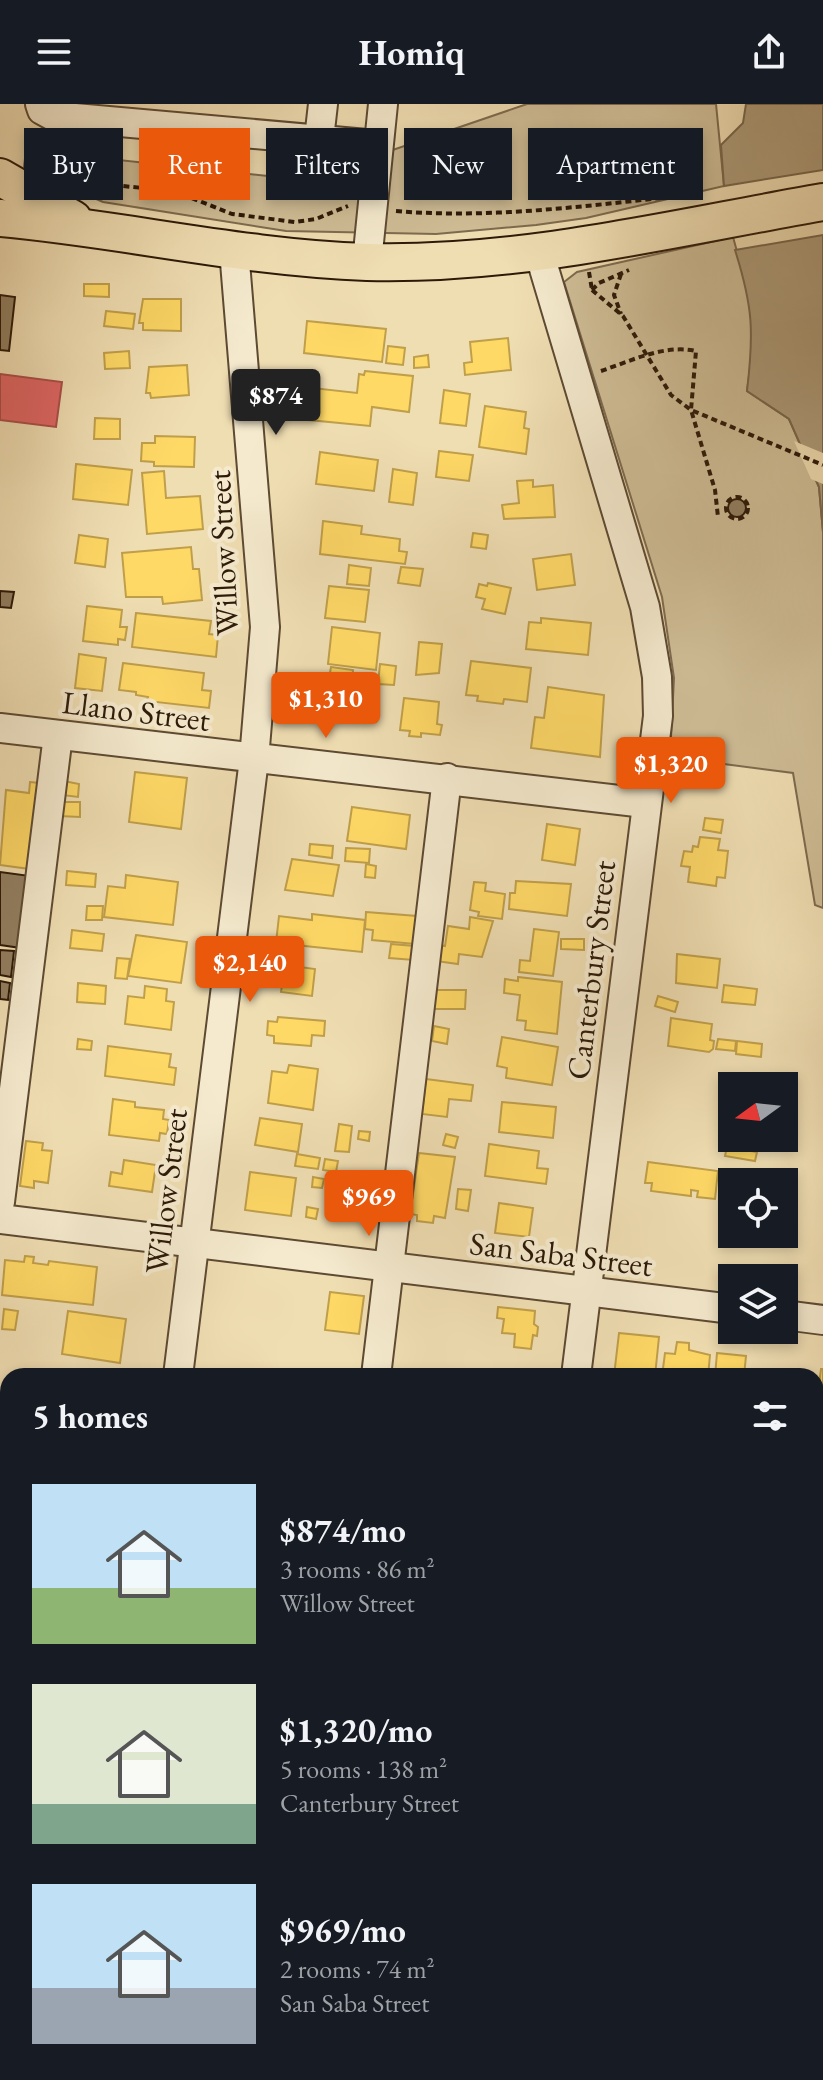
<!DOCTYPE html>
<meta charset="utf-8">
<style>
:root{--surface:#171b24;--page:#20242c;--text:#f1f3f6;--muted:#9ea1a6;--accent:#ea580c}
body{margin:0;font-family:"EB Garamond",serif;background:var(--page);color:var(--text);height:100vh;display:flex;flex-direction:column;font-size:30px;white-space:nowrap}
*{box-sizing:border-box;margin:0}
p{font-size:26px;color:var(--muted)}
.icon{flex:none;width:44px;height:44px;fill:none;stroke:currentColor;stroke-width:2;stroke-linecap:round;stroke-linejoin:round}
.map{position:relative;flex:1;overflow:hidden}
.drawer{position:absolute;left:0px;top:1264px;width:824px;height:712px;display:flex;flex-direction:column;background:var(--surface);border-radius:24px 24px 0 0;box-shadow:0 4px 12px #0003}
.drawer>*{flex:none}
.banner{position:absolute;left:24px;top:24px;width:776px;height:72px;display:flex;gap:16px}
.needle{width:52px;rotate:255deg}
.fabs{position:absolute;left:718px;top:968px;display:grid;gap:16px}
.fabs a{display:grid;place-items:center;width:80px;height:80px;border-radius:0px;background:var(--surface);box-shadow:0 4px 12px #0003;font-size:40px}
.price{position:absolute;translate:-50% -68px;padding:0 18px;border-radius:8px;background:var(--accent);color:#fff;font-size:26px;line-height:52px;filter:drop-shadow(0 2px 4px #0008)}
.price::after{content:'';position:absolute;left:50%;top:48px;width:24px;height:18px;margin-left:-12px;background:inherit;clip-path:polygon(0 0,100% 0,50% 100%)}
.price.selected{background:#222;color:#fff}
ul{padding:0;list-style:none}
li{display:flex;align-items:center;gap:24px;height:200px;padding:0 32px}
li span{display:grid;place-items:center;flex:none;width:224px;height:160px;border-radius:0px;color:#555}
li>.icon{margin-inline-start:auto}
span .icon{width:96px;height:96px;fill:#fffc;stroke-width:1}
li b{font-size:34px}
h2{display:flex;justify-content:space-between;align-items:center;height:96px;padding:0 32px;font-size:34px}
.pill{padding:0 28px;border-radius:0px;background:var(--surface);box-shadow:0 4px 12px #0003;font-size:28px;line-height:72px}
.pill.selected{background:var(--accent);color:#fff}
header{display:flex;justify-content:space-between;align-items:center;height:104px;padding:0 32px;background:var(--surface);font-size:36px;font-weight:700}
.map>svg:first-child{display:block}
.green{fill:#cfbd96;stroke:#7e6b4f;stroke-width:2}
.water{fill:#ad9b79;stroke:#79674c;stroke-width:2}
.pier{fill:#f0deb3}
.homes{fill:#ffd966;stroke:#c09f4a;stroke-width:2}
.shops{fill:#e06666;stroke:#aa4f4a;stroke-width:2}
.building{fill:#927f61;stroke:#2c1908;stroke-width:2}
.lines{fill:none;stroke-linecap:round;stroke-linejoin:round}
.minor-casing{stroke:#5d4a33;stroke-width:32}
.major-casing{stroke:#2c1908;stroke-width:40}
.path{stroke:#2c1908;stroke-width:4;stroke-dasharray:6 4;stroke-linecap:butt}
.minor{stroke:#f5eace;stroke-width:28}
.major{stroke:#f0deb3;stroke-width:36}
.labels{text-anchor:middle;stroke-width:8;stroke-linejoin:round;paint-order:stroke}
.street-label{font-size:32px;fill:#2c1908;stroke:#f5eace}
</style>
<header><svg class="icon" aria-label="menu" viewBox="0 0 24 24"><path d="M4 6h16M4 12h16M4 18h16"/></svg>Homiq<svg class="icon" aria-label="share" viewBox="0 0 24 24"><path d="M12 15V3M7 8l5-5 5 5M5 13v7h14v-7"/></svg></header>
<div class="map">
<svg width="823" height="1976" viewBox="0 0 823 1976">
<rect width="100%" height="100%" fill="#f0deb3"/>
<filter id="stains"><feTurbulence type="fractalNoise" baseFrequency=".0025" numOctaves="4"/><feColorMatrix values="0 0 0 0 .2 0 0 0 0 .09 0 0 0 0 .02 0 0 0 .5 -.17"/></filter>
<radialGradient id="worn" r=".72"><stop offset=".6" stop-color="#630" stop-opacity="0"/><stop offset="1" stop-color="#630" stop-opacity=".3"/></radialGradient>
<g class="green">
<polygon points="527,0 716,0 724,82 586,114 536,121 436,130 286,127 103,98 24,63 26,46 305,76"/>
<polygon points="733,133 751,198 752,248 747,287 789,315 819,383 823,428 823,804 815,801 793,669 670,653 674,574 662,493 564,178 577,168"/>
<polygon points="816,1729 823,1729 823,1976 512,1976 512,1968 816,1968"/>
</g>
<g class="water">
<polygon points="746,0 823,0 823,66 724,82 721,41 743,19"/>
<path d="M 823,131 L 823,428 L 819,383 L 789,315 L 747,287 C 754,228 753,203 735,146 Z"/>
</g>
<polygon class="pier" points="794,337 823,349 823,380 811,375"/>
<g class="homes">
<polygon points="84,180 109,180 109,193 84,192"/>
<polygon points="143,195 181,195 181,227 143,226 143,219 139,219"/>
<polygon points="106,207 135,210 133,225 104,222"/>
<polygon points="307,217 386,225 382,258 304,249"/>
<polygon points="508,234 511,266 465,271 464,259 472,258 470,238"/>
<polygon points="388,242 405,244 403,261 386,259"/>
<polygon points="129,247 130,264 105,265 104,249"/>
<polygon points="428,251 429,263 414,264 414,253"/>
<polygon points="187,261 189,291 151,294 150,289 146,289 149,263"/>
<polygon points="365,267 413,272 409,308 372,303 370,322 309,316 313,284 357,289 359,270 364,271"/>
<polygon points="444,286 470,290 466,322 440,319"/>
<polygon points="485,302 526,308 524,324 529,325 526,350 479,343"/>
<polygon points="95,314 120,315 120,335 94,335"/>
<polygon points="155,332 195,333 194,363 154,362 154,358 141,357 142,339 155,339"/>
<polygon points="439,347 473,351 469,377 436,373"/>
<polygon points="320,348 378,356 374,387 316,380"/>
<polygon points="76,360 132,366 128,401 73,395"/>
<polygon points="393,365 417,369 413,401 389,398"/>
<polygon points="164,367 166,394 200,392 203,425 147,430 142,369"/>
<polygon points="533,376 533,383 553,381 555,413 504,415 502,401 519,399 517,377"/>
<polygon points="323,417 362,422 361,430 400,435 399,447 407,448 405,460 320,450"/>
<polygon points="473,429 488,431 486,445 471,443"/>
<polygon points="79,431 108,435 105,463 75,459"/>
<polygon points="191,443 193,465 199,465 202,496 163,500 162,493 126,493 122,449"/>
<polygon points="571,450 575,481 537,486 533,455"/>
<polygon points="349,461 371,464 369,482 347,480"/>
<polygon points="401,463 423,465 420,482 398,479"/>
<polygon points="488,479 511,484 505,510 482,505 485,495 476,493 479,480 487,482"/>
<polygon points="329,482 369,486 365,518 325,514"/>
<polygon points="87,502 122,506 120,523 127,523 125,536 118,535 118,541 83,537"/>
<polygon points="136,509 211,517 209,530 218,531 216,553 132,543"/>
<polygon points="541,514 591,519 588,551 526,545 529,518 541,519"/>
<polygon points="332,523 380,529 376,566 328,560"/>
<polygon points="419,538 442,540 439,569 416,571"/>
<polygon points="79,550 106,554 102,587 75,584"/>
<polygon points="471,557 531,564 527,598 504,595 503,600 477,597 478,592 466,591"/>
<polygon points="123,559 204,569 202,586 211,587 209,604 147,597 148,593 136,591 136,588 119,586"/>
<polygon points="380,560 396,562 394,581 378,580"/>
<polygon points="331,563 353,566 352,577 329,574"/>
<polygon points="324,580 373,585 372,600 377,600 376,618 318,612"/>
<polygon points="548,583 604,591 600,653 531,644 535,613 544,614"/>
<polygon points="404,594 439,598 437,620 442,621 440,631 421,629 421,633 409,632 410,627 400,626"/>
<polygon points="135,668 187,674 181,725 129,718"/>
<polygon points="64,677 79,680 78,693 62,691"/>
<polygon points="30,678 39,679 30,765 0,761 6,686 29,689"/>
<polygon points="60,698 80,698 80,713 59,712"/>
<polygon points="352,703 410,711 406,745 347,737"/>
<polygon points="705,714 723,716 721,729 703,726"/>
<polygon points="547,720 580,725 575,761 542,756"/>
<polygon points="700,733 720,735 718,746 728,747 725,774 717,773 716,782 688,778 690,763 681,762 684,747 692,748 693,742 698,743"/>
<polygon points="310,740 333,742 332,754 309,751"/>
<polygon points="346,744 370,745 369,759 345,757"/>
<polygon points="292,755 339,761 333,792 285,786"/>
<polygon points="366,760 376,762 375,774 365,773"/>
<polygon points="67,767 96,770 95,783 66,781"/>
<polygon points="126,771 178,778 173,821 104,813 108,782 125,784"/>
<polygon points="516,777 571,780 567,812 509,805 510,789 515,789"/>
<polygon points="474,778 486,779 485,787 505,790 502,815 478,812 479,808 470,806"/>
<polygon points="87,802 103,802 102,816 86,816"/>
<polygon points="366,808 417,812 415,840 372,836 373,826 365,825"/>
<polygon points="312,810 365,816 362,848 276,839 279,812 312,816"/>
<polygon points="470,813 493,817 482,853 459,850 458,860 436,857 438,841 445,842 448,822 469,825"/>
<polygon points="534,825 559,828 553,872 519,868 520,856 530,857"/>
<polygon points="72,826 104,830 102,847 70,844"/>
<polygon points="136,831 187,838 181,879 128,872"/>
<polygon points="561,835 584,835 584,846 561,845"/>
<polygon points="391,840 415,842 414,856 389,854"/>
<polygon points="677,850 720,855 717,884 676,879"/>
<polygon points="117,854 130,855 127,875 115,874"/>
<polygon points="285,861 315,865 312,892 281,888"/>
<polygon points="518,873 562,878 557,930 525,926 526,917 517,916 520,891 504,889 505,875 518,877"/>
<polygon points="78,879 106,882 105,900 77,898"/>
<polygon points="724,881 757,885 755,901 722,898"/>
<polygon points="145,882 167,885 166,897 174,898 171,926 125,920 128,892 144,894"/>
<polygon points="433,886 466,886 465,905 433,905"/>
<polygon points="658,892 678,898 675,908 655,902"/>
<polygon points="278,913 325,917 324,932 312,931 311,942 274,939 274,932 267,931 268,917 277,918"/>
<polygon points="671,914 712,920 710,936 714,937 713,945 709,948 668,942"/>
<polygon points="434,922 449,925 447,940 432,937"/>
<polygon points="502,933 558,943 552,981 506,974 507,964 497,962"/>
<polygon points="78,935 92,937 91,946 77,945"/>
<polygon points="718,935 736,937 735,947 716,945"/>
<polygon points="737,937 762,940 761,953 736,950"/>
<polygon points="108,942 171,950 169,963 176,964 174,981 105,972"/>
<polygon points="289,961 318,965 313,1006 268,999 272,967 287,969"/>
<polygon points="426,975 473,981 471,997 449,995 447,1013 422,1010"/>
<polygon points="113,995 135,998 135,1003 164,1006 163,1015 169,1016 167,1030 160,1029 159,1037 109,1031"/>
<polygon points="502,998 556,1003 553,1034 499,1028"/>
<polygon points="260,1014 302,1020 298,1048 255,1041"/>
<polygon points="339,1020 352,1022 349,1048 335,1047"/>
<polygon points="359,1027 370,1028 369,1037 358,1035"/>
<polygon points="446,1030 458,1033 455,1044 443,1041"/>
<polygon points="26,1037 43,1039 42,1046 52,1047 48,1079 34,1077 34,1084 20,1082"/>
<polygon points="489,1040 539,1047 537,1064 548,1065 546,1080 485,1072"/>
<polygon points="727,1043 757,1048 755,1057 725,1052"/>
<polygon points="419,1049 455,1053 445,1114 434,1112 433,1119 417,1117 417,1111 410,1110"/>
<polygon points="297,1050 320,1054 318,1065 295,1062"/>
<polygon points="325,1055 338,1057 336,1068 323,1066"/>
<polygon points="124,1056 156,1061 152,1088 109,1082 111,1068 122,1070"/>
<polygon points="648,1058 718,1067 715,1095 697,1093 698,1087 691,1086 691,1092 651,1087 652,1079 645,1079"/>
<polygon points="250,1068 296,1074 291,1112 245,1106"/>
<polygon points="313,1073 324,1075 322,1084 312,1083"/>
<polygon points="458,1085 471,1086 468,1107 456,1105"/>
<polygon points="499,1099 533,1104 529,1133 495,1129"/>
<polygon points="307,1103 318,1105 316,1115 306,1113"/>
<polygon points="25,1152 34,1153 33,1159 48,1161 49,1157 97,1163 93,1201 2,1191 5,1156 24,1158"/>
<polygon points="330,1188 364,1192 359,1230 325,1226"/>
<polygon points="498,1203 535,1207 534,1220 538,1223 537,1232 533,1231 531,1245 514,1243 515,1230 502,1229 504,1215 497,1214"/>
<polygon points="4,1205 18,1207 15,1226 2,1225"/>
<polygon points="68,1207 126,1215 120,1259 62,1250"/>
<polygon points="619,1229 659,1233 655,1272 614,1272"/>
<polygon points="677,1238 689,1239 689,1246 710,1251 708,1272 662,1272 665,1249 675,1250"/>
<polygon points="717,1249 746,1252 744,1272 715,1272"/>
<polygon points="791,1265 806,1267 805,1272 766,1272 766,1267 790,1270"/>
<polygon points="821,1265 823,1265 823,1364 816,1363 816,1302"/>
<polygon points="482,1267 528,1271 528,1272 481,1272"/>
<polygon points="0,1310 8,1311 8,1342 0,1342"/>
<polygon points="0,1419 7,1420 5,1444 0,1444"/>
<polygon points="0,1448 8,1448 8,1470 0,1469"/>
<polygon points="0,1503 8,1504 8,1531 0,1531"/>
<polygon points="5,1852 8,1852 8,1891 0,1890 0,1861 4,1862"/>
</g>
<polygon class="shops" points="0,270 62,278 56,323 0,316"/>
<g class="building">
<polygon points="0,191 15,193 9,247 0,246"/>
<circle cx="737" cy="404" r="9"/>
<polygon points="0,487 14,488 11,504 0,503"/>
<polygon points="0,768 30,772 21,844 0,841"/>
<polygon points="0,846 14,847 11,873 0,871"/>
<polygon points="0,877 10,879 8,896 0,895"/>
<polygon points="0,1908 8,1909 8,1942 0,1942"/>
<polygon points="385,1968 435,1968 434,1976 384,1976"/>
</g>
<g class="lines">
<defs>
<g id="minor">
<polyline points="40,0 42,6 53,12 378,41"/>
<polyline points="319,35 323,0"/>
<polyline points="539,148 645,503 657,573 658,612 576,1272"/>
<polyline points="367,158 383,0"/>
<polyline points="0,624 645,699"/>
<polyline points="0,1098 58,631"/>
<polyline points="0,1115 732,1205"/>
<polyline points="784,1211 823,1216"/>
<polyline points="178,1272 254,655 265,523 234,146"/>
<polyline points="376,1272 447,674"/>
<polyline points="816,1538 823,1538"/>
<polyline points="0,1624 8,1625"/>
<polyline points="816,1717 823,1718"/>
<polyline points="95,1976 96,1968"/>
<polyline points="293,1976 294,1968"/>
<polyline points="490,1976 491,1968"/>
</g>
<g id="major">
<polyline points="0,73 73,115"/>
<path d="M 0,114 C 123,125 244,154 367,158 C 521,162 673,124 823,98"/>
</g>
</defs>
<use href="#minor" class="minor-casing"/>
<use href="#major" class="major-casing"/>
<g class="path">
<polyline points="55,68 102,80 174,87 232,110 295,118 316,115 348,102"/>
<path d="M 396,107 C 491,115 584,102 679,92"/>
<polyline points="589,168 592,186"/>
<polyline points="621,170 614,191 621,210"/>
<polyline points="592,186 623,212 671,291 691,306 823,361"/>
<polyline points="592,186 599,179 629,166"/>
<path d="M 601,267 C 631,257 664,240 696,247 L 691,306 L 715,386 L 718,413"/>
<circle cx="737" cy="404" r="11"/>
<polyline points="816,1907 823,1908"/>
<polyline points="643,1976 643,1970 686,1974 687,1968"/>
<polyline points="743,1976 744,1968"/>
</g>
<use href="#minor" class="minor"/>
<use href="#major" class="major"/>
</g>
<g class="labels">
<g class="street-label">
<text transform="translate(223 449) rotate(-93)" y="11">Willow Street</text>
<text transform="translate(136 607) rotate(7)" y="11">Llano Street</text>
<text transform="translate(591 866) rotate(-83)" y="11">Canterbury Street</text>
<text transform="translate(166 1087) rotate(-83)" y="11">Willow Street</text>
<text transform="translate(561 1150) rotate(7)" y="11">San Saba Street</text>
</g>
</g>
<rect width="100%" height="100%" filter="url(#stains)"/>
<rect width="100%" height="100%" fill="url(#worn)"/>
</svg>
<div class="fabs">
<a><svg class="needle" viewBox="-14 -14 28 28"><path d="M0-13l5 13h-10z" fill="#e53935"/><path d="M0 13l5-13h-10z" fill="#9ea1a6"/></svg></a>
<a><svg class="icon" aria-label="locate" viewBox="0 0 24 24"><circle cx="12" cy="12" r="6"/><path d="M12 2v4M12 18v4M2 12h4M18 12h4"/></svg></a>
<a><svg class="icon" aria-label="layers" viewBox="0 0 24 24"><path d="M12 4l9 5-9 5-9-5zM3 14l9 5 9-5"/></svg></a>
</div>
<b class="price selected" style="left:276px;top:333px">$874</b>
<b class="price" style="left:326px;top:636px">$1,310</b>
<b class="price" style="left:671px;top:701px">$1,320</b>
<b class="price" style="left:250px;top:900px">$2,140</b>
<b class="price" style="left:369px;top:1134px">$969</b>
<div class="banner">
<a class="pill">Buy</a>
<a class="pill selected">Rent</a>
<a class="pill">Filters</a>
<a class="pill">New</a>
<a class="pill">Apartment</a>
</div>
<section class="drawer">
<h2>5 homes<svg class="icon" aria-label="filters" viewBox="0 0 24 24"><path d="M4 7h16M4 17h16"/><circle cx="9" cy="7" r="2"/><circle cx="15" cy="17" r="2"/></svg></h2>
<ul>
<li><span style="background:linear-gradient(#bfe0f5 65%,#8fb573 0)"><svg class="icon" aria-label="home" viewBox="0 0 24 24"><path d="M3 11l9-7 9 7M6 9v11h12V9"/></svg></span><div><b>$874/mo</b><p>3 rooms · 86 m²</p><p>Willow Street</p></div></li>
<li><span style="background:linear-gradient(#dfe7d0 75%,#7fa58c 0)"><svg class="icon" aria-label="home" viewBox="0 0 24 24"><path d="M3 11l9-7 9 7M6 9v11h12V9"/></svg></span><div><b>$1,320/mo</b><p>5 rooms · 138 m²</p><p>Canterbury Street</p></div></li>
<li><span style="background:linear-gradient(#bfe0f5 65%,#9aa5b1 0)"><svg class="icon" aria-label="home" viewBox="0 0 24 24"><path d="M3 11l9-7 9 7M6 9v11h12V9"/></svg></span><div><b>$969/mo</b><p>2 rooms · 74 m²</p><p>San Saba Street</p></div></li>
</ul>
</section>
</div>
